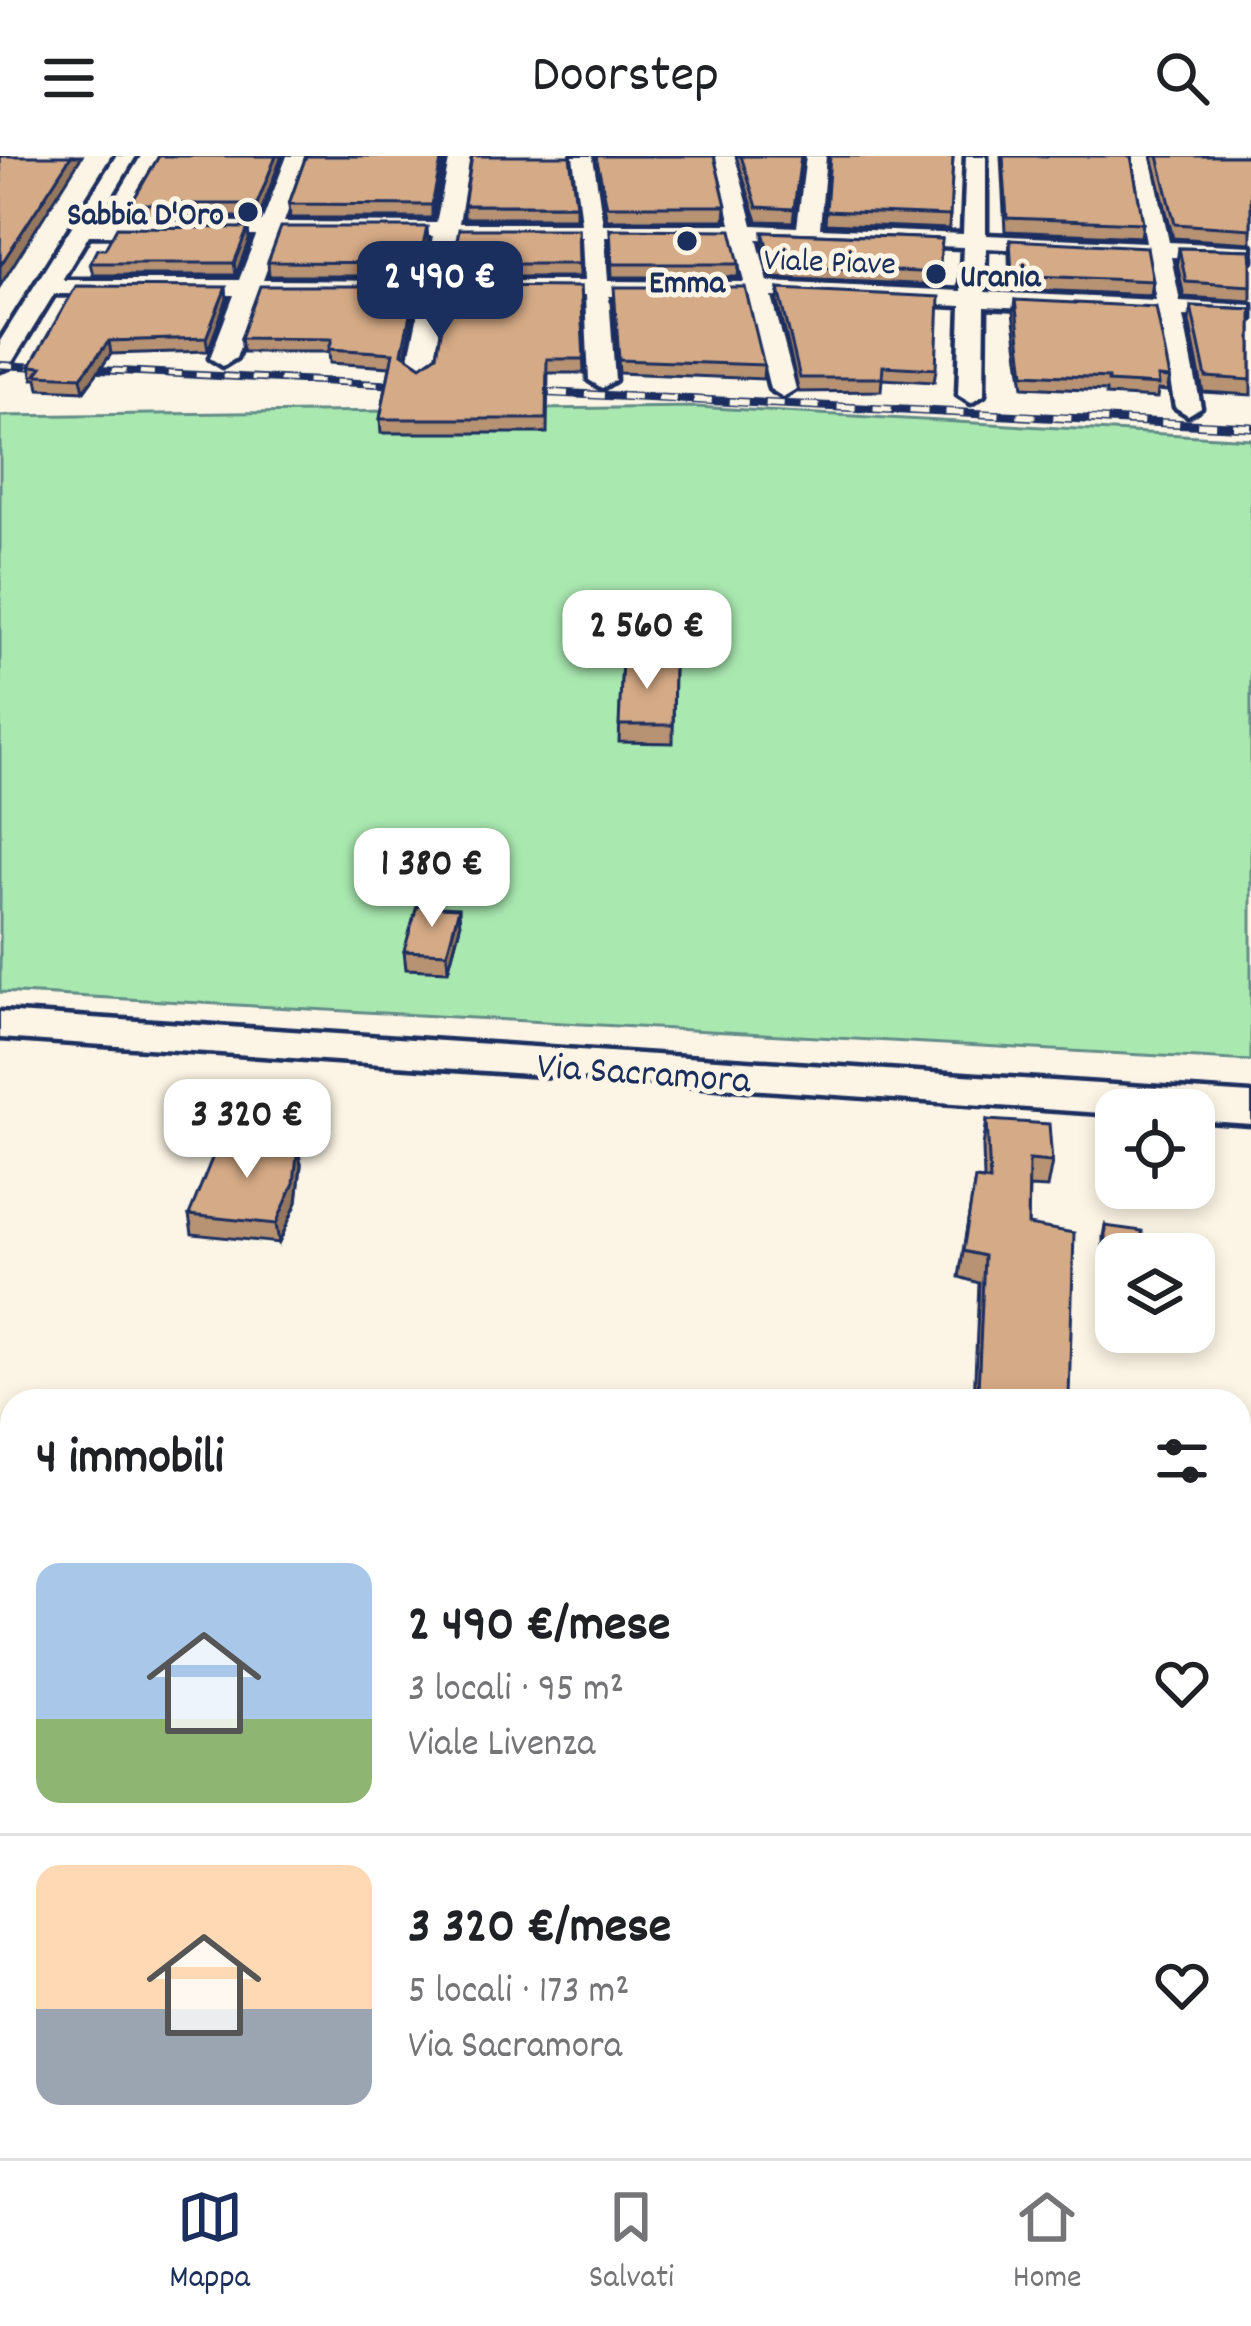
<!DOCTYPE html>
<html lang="it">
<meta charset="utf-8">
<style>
:root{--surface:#fff;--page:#f6f6f6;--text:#202124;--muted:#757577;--line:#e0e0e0;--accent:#1b2f5e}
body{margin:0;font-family:Dekko,sans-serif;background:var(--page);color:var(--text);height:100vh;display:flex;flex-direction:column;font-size:45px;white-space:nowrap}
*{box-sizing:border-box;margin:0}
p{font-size:39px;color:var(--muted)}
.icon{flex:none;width:66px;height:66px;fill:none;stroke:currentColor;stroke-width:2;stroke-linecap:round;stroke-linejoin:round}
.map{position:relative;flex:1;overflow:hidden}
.side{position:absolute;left:0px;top:1233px;width:1251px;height:771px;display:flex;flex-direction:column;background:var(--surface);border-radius:36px 36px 0 0;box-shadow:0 6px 18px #0003}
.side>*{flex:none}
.fabs{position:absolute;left:1095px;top:933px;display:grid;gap:24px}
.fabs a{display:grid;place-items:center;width:120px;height:120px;border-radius:24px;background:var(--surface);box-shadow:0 6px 18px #0003;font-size:60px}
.price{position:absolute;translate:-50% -102px;padding:0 27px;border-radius:24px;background:#fff;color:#222;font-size:39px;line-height:78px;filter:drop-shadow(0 3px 6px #0008)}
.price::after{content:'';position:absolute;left:50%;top:72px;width:36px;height:27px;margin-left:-18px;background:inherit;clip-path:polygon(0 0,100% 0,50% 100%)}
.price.selected{background:var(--accent);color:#fff}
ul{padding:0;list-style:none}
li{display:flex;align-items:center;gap:36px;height:300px;padding:0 36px}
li+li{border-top:3px solid var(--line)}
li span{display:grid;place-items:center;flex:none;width:336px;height:240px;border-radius:24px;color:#555}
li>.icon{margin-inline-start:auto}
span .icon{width:144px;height:144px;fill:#fffc;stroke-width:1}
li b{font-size:51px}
h2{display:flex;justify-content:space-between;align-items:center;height:144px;padding:0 36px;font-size:51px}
header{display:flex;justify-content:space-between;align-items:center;height:156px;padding:0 36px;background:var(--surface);font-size:54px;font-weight:600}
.dock{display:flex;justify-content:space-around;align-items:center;height:168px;border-top:3px solid var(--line);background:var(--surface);font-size:33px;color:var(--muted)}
.dock a{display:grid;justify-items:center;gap:6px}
.dock .selected{color:var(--accent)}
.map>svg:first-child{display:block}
.green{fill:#a9e9b0;stroke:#628c87;stroke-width:3}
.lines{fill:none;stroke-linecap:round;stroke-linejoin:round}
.minor-casing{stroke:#1b2f5e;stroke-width:9}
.minor{fill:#fcf5e5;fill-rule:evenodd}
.rail-far1-casing{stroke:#1b2f5e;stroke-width:8}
.rail-casing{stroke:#1b2f5e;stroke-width:9}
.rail-far1{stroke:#fcf5e5;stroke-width:4.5;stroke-dasharray:14;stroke-linecap:butt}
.rail{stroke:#fcf5e5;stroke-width:6;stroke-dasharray:18;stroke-linecap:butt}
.wall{fill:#b79273;stroke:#1b2f5e;stroke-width:3}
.shaded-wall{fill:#95775e;stroke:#1b2f5e;stroke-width:3}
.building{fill:#d5aa86;stroke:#1b2f5e;stroke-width:3}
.poi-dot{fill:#1b2f5e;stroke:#fcf5e5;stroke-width:4.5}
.labels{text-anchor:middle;stroke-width:10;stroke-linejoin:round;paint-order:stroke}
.far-poi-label{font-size:33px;font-weight:bold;fill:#1b2f5e;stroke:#fcf5e5;text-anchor:end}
.far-street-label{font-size:33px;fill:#1b2f5e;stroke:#fcf5e5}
.street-label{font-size:39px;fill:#1b2f5e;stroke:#fcf5e5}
</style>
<header><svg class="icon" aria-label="menu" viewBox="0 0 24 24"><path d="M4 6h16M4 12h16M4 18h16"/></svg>Doorstep<svg class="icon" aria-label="search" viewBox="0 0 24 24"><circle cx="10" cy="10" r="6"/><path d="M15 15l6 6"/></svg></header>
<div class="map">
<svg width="1251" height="2002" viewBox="0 0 1251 2002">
<rect width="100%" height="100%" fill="#fcf5e5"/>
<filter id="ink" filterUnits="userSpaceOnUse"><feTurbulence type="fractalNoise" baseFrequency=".00833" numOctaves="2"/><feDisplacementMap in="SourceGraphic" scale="24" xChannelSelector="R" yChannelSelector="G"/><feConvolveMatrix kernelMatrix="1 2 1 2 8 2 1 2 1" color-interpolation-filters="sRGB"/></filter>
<g filter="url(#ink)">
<g class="green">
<polygon points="696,251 1251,283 1251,905 0,836 0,260"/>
<polygon points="0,1761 12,1762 12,1992 1239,1992 1239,1771 1251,1772 1251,2002 0,2002"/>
</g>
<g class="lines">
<defs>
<g id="minor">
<path d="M 116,0 L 136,0 L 97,65 L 262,66 L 287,0 L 307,0 L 284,66 L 436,67 L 450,0 L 470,0 L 459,67 L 581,67 L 573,0 L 593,0 L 603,68 L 731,68 L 715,0 L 735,0 L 753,69 L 797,71 L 806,0 L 826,0 L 820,72 L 963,78 L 966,0 L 986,0 L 986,79 L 1146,86 L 1131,0 L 1151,0 L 1169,86 L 1251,90 L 1251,104 L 1171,101 L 1180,145 L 1251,149 L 1251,163 L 1183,160 L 1201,251 L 1188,259 L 1175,251 L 1158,159 L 985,151 L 984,239 L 971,247 L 958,239 L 961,150 L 772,141 L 796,233 L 783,241 L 770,233 L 748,140 L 609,140 L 615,224 L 602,232 L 589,224 L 585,140 L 446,139 L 433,212 L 420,220 L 407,212 L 422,139 L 258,139 L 236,202 L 223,210 L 210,202 L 234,139 L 54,138 L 9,211 L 0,214 L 0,185 ZM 89,79 L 256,80 L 239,124 L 62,124 ZM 279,80 L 433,80 L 424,125 L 263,124 ZM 456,81 L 582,81 L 584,125 L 448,125 ZM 605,81 L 734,82 L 744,126 L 608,125 ZM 757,83 L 963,91 L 961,135 L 768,126 ZM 986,92 L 1148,100 L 1156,144 L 985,136 Z"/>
<polygon points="0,856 1251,938 1251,968 1194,964 1194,954 1116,954 1116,958 0,882"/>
</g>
</defs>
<use href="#minor" class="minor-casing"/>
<use href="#minor" class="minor"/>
<defs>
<g id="rail-far1">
<polyline points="0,209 418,230"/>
<polyline points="514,235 541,236"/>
</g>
<polyline id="rail" points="514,235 1251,271"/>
</defs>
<use href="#rail-far1" class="rail-far1-casing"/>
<use href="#rail" class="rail-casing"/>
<use href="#rail-far1" class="rail-far1"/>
<use href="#rail" class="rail"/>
</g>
<g class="wall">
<polygon points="159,0 282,0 259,61 133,61 131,48"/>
<polygon points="306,0 445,0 432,62 290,62 289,48"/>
<polygon points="594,0 714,0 726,50 725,64 607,64"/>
<polygon points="736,0 801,0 793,66 757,65"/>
<polygon points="830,0 953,0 949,73 825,68"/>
<polygon points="1001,0 1131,0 1143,67 1141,81 1005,75"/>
<polygon points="1152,0 1251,0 1251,87 1173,82"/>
<rect x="464" y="49" width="112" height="13"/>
<polygon points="248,72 249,84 236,119 93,119 90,107 105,93"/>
<polygon points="578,73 579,121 453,121 453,108"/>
<polygon points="610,73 739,108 738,121 612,121"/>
<polygon points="763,76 942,83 938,129 772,122 763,88"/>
<polygon points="1010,84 1153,125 1151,139 1010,133 1009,98"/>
<polygon points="428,85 420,120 269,120 268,106"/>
<polygon points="1179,92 1251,94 1251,145 1184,141 1177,106"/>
<polygon points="416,130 416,143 405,199 421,210 580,131 584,217 548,217 547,277 381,277 380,263 390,211 330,207 329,196 243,196 241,182"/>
<polygon points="779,133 936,213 934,226 882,223 881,235 799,236 778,146"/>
<polygon points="227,143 208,195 111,198 84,235 39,233 37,223 33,223 30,210"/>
<polygon points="1015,144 1170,222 1167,235 1158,234 1157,242 1106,239 1106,235 1023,231 1013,157"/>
<polygon points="614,145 764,209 763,223 619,217"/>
<polygon points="1191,150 1251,153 1251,239 1203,236 1189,165"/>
<polygon points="622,503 674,503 673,587 619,586"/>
<polygon points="460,770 448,815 406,813 404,795"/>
<polygon points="987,964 1052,1006 1047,1032 1029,1031 1028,1069 1069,1241 1069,1245 974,1245 979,1127 959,1121 975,1023 984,1024 983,990"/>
<polygon points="301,1009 297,1046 279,1087 192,1078 189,1059"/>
<polygon points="1105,1070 1116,1098 1116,1129 1103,1127 1103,1080"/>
<polygon points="0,1731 12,1732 12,1840 0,1840"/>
<polygon points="1239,1740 1251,1740 1251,1819 1239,1818"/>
</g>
<g class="shaded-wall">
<polygon points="71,0 82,0 0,130 0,110"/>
<polygon points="276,0 282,0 259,61 257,48"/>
<polygon points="442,0 445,0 432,62 432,49"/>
<polygon points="427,71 428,85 420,120 419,107"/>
<polygon points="248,72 249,84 236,119 234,107"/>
<polygon points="416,130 416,143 403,211 402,197"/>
<polygon points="226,131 227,143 208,195 206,182"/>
<polygon points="109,185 111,198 84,235 81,221"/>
<polygon points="459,752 460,770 448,815 447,797"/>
<polygon points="298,990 301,1009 297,1046 279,1087 276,1068"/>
<polygon points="163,1992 179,1992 177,2002 161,2002"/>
</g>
<g class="building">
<polygon points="0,0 71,0 0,110 1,26"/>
<polygon points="159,0 276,0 257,48 131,48"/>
<polygon points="306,0 442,0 432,49 289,48"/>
<polygon points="472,0 570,0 576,49 464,49"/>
<polygon points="596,0 714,0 726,50 607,50"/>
<polygon points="741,0 801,0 794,53 757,51"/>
<polygon points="830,0 953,0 950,60 826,55"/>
<polygon points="1003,0 1131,0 1143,67 1007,62"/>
<polygon points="1158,0 1251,0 1251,73 1175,68"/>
<polygon points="117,71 248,72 234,107 90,107 97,93 105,93"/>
<polygon points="281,71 427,71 419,107 268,106"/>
<polygon points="459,73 578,73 579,108 453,108"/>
<polygon points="610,73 731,74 739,108 612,108"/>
<polygon points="763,76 942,83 939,117 772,109"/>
<polygon points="1010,84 1147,91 1153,125 1012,119"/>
<polygon points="1179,92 1251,94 1251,130 1186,126"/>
<polygon points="76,130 226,131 206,182 109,185 81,221 36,219 42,211 30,210"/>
<polygon points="260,130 416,130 402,197 421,210 437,199 449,130 580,131 584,203 547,203 546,263 380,263 393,197 329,193 332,183 241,182"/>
<polygon points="614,131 745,131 764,209 619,204"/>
<polygon points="779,133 939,141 936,213 883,210 882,222 800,222"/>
<polygon points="1015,144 1156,151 1170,222 1158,221 1159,229 1108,226 1108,222 1024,218"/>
<polygon points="1191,150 1251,153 1251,224 1206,221"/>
<polygon points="622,503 674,503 673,569 619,569"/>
<polygon points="417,750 459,752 447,797 404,795"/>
<polygon points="987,964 1049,968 1052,1006 1029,1004 1028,1069 1074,1077 1069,1241 978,1236 984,1100 963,1095 975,1023 990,1025"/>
<polygon points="222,978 298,990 294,1027 276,1068 189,1059"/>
<polygon points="1105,1070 1142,1075 1143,1098 1116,1098 1116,1119 1105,1117"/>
<polygon points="0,1731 12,1732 12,1811 0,1810"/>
<polygon points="1239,1740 1251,1740 1251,1788 1239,1787"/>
<polygon points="15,1992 163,1992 161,2002 13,2002"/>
</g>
</g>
<g class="poi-dot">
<circle cx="248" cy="56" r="12"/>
<circle cx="687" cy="85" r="12"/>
<circle cx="936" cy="118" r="12"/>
</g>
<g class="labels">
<g class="far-poi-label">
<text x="224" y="68">Sabbia D'Oro</text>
<text x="960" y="130" text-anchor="start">Urania</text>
<text x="687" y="136" text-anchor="middle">Emma</text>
</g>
<g class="far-street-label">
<text transform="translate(830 103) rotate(2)" y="12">Viale Piave</text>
</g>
<g class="street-label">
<text transform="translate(644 914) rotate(4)" y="14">Via Sacramora</text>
</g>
</g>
</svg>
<div class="fabs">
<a><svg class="icon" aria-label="locate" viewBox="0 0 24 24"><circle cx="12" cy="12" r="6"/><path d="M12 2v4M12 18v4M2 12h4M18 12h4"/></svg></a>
<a><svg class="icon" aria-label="layers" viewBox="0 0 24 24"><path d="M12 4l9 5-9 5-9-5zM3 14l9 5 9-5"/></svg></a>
</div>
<b class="price selected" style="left:440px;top:187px">2 490 €</b>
<b class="price" style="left:647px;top:536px">2 560 €</b>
<b class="price" style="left:432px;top:774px">1 380 €</b>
<b class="price" style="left:247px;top:1025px">3 320 €</b>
<section class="side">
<h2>4 immobili<svg class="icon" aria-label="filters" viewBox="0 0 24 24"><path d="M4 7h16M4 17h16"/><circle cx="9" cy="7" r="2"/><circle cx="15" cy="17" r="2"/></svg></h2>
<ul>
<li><span style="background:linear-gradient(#a9c7e8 65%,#8fb573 0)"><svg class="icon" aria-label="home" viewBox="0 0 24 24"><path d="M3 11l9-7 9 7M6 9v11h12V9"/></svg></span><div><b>2 490 €/mese</b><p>3 locali · 95 m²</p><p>Viale Livenza</p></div><svg class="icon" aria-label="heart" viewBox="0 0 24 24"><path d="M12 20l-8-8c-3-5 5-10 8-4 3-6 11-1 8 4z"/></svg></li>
<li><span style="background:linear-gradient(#ffd9b3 60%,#9aa5b1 0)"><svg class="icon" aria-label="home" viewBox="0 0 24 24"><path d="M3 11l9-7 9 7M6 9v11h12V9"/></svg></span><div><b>3 320 €/mese</b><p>5 locali · 173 m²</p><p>Via Sacramora</p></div><svg class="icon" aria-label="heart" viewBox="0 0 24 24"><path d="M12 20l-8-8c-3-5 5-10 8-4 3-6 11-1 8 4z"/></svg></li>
</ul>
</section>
</div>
<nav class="dock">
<a class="selected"><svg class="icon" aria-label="map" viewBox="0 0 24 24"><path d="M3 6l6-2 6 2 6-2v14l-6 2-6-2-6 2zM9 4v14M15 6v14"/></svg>Mappa</a>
<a><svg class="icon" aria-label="saved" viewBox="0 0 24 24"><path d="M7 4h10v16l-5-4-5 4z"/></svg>Salvati</a>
<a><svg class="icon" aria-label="home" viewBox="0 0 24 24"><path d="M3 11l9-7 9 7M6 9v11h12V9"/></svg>Home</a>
</nav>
